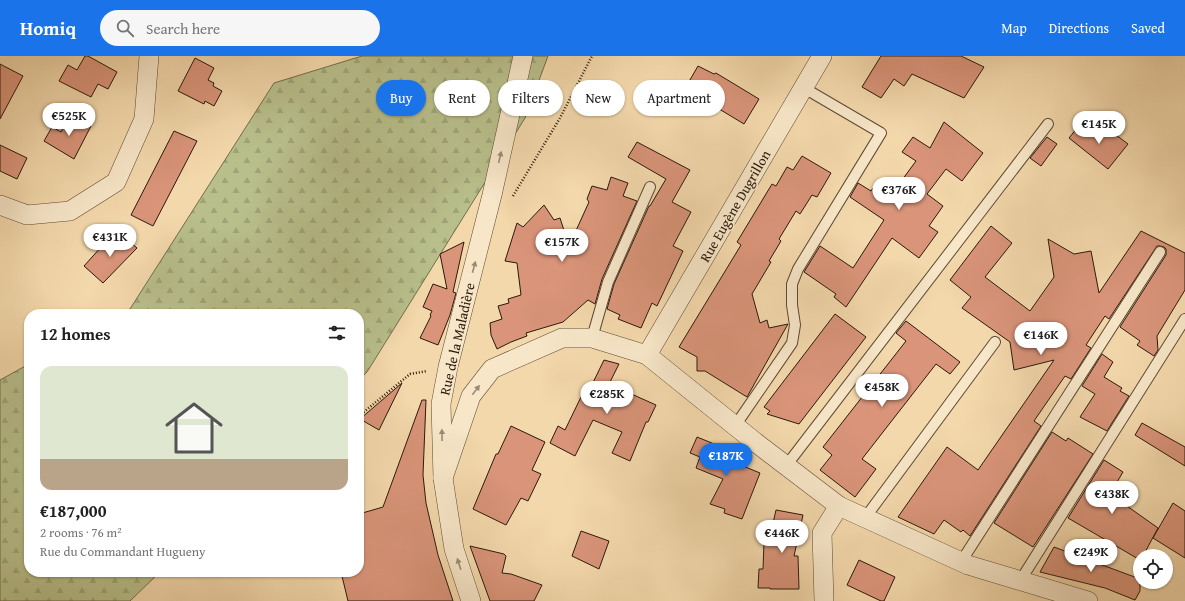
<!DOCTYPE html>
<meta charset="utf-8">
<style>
:root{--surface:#fff;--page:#f6f6f6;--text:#202124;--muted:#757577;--accent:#1a73e8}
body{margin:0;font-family:"Gentium Book Plus",serif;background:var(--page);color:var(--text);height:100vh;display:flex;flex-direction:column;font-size:15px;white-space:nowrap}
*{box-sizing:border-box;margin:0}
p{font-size:13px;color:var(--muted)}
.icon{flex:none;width:22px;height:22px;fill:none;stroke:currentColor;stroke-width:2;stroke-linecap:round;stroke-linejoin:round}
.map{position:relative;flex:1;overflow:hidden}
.details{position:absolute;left:24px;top:253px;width:340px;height:268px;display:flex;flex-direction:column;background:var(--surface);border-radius:16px;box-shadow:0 1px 3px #0004}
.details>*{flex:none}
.top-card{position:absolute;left:376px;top:24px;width:380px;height:36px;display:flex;gap:8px}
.tools{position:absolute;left:1133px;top:493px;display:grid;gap:8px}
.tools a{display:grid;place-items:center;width:40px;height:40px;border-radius:50%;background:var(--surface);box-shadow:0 1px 3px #0004;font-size:20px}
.price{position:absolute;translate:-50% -34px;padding:0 9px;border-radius:14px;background:#fff;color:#222;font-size:13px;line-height:26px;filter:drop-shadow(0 1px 2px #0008)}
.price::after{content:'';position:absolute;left:50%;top:24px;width:12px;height:9px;margin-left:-6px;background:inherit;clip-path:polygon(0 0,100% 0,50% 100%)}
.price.active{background:var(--accent);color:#fff}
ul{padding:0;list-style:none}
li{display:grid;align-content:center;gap:8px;height:212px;padding:0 16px}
li span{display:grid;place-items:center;height:124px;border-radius:12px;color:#555}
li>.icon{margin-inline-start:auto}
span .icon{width:72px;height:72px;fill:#fffc;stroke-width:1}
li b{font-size:17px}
h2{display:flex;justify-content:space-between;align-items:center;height:48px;padding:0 16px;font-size:17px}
.pill{padding:0 14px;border-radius:18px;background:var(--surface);box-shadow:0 1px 3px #0004;font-size:14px;line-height:36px}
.pill.active{background:var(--accent);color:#fff}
header{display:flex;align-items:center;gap:24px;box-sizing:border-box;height:56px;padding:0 20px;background:var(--accent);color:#fff}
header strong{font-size:19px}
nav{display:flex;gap:22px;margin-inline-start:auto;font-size:14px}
.search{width:280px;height:36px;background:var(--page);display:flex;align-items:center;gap:10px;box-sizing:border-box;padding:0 14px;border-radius:22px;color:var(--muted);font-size:15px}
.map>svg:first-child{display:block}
.forest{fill:url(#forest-firs);stroke:#726c4b}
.building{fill:#d99479;stroke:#2b190b}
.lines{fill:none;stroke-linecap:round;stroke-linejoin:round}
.lane-casing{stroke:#5d4933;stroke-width:12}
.street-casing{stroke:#5d4933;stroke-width:20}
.path{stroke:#2b190b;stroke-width:2.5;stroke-dasharray:1 2;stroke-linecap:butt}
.lane{stroke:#f7e6c8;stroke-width:10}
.street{stroke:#f7e6c8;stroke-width:19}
.oneway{fill:#9b8a73}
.labels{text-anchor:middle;stroke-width:3.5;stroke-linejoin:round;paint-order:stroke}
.street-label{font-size:14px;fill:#2b190b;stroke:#f7e6c8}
</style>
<header>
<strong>Homiq</strong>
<div class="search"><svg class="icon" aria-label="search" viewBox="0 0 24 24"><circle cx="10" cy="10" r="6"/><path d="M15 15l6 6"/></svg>Search here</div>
<nav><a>Map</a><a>Directions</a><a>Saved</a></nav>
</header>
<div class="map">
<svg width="1185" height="545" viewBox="0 0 1185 545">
<defs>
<pattern id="forest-firs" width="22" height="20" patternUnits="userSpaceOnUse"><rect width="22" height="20" fill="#b8bf8b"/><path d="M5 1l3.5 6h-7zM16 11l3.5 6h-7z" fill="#9ea477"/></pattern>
</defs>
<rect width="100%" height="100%" fill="#f3d8ab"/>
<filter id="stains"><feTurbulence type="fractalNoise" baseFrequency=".005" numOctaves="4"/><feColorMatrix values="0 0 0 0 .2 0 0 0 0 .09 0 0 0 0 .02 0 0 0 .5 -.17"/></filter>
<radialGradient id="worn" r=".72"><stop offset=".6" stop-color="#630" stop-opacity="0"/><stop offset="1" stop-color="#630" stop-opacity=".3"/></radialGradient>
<g class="forest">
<polygon points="362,0 548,0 525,62 367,316 359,324 359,258 120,258 130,253 274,27"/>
<polygon points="29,308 29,516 160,516 130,545 0,545 0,324"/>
</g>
<g class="building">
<polygon points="85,0 88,0 117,16 108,33 98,28 91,41 59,25 68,9 77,14"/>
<polygon points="881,0 961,0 984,11 964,42 912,18 904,30 894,23 881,42 862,31"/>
<polygon points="195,2 214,12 208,24 214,27 213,30 222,35 214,50 205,45 204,48 178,35"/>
<polygon points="0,8 23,20 0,63"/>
<polygon points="698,10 714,18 716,17 759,43 744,68 701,42 702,38 687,29"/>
<polygon points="70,59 91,70 74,103 44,85 52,71 61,76"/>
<polygon points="944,66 983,97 962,125 946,113 927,138 943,150 929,170 938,176 919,202 892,182 846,251 834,241 836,238 804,216 820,190 853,212 884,164 850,141 858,127 871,135 873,132 888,143 916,105 902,96 913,81 930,92"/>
<polygon points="1081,67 1100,82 1108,73 1128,88 1108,113 1069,82"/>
<polygon points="174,75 197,85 153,170 131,159"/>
<polygon points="1047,81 1057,88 1041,110 1030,102"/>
<polygon points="637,86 690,114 672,146 691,156 673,190 683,195 657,250 652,247 641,272 618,263 620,259 607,253 614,228 649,150 650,150 666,123 628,101"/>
<polygon points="0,89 27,102 17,123 0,115"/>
<polygon points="802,100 831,117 817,141 812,139 800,158 796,155 779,183 781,185 769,205 771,206 752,238 760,267 767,264 769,272 788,268 747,341 705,315 697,315 697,301 679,291 741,189 737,186 772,128 776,130 787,111 793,114"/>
<polygon points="611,121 628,127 623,140 637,145 602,223 595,248 588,244 563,266 526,277 527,280 511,286 497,293 491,279 490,267 502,263 498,250 509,247 508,243 521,239 517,207 505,205 517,167 523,171 544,149 554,164 560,162 569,190 589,146 587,143 592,130 607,134"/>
<polygon points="991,170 1012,187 985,221 1030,255 1054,221 1048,183 1074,198 1091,195 1099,237 1141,175 1185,197 1185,234 1157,280 1158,294 1154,300 1137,289 1140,285 1120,271 1166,199 1166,193 1164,191 1160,190 1157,190 1109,263 1105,260 1086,289 1091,292 1071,323 1065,320 1034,365 1041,370 970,480 963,474 961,476 944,464 934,478 898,461 947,391 978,414 1054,304 1014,314 1010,286 962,252 971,241 950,224"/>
<polygon points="121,178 137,192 103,227 84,210 111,180 117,185"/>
<polygon points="464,186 453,236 456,237 450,259 438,289 420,282 431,260 430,259 432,255 423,251 433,228 447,233 440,198"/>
<polygon points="835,258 866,281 799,368 767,358 770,355 764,351"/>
<polygon points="906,265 960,306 950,318 936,308 862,403 876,413 855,441 820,414 832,399 823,391 906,285 896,277"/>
<polygon points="1102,298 1113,306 1104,321 1122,332 1120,335 1129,340 1107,375 1080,361 1095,338 1082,330"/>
<polygon points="604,304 619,308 609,328 656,349 648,366 646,366 630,405 612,397 622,376 593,364 575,400 550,387 558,370 565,374 581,341 585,343"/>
<polygon points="402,327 379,374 360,363"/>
<polygon points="422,344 426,344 423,419 426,447 438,499 453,545 348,545 341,516 359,516 359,458 383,451"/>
<polygon points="1142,367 1185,391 1185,410 1135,379"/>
<polygon points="511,370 545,386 532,414 541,418 528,445 521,442 506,469 473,453 496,398 498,398"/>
<polygon points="1052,376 1066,385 1068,382 1093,398 1033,491 994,467"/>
<polygon points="697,381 734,396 731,405 760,417 742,463 724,457 725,453 710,448 723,423 696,412 700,401 690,397"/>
<polygon points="1104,404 1123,416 1110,438 1158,472 1143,500 1140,500 1140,504 1068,462"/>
<polygon points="1173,447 1185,455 1185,502 1153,482"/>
<polygon points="776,454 803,459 794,500 798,500 799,533 770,533 770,532 758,532 759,513 763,513 764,486 769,485"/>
<polygon points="581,475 609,485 599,513 572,500"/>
<polygon points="470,490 504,498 506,500 502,517 511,518 542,529 534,545 490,545"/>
<polygon points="1054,491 1140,523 1140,535 1135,544 1105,532 1040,516"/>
<polygon points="859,504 895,521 884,545 881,545 847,529"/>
</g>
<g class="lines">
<defs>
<g id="lane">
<polyline points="592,282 608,226 650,131"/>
<polyline points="735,370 792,287 795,269 792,249 792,228 798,213 881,77 804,32"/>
<polyline points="786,410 1048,68"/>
<polyline points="865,462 995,286"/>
<polyline points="961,506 1160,196"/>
<polyline points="1020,525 1185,263"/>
</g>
<g id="street">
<polyline points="0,149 27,159 70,155 116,126 144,63 149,0"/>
<polyline points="647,299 822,0"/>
<polyline points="443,422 471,340 492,313 562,282 592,282 647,299 755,386 839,450 968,509 1088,545"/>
<polyline points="471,545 454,493 443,422 441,348 448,311 492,139 523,0"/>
<polyline points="824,545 822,477 839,450"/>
</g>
</defs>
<use href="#lane" class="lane-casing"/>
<use href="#street" class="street-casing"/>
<g class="path">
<polyline points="513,140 560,62 592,0"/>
<polyline points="359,360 410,318 427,315"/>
</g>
<use href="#lane" class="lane"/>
<use href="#street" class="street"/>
</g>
<defs><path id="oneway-solid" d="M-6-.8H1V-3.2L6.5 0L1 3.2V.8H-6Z"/></defs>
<g class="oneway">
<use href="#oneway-solid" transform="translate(500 101) rotate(-77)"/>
<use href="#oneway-solid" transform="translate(474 211) rotate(-75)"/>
<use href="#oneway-solid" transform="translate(476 334) rotate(-53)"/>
<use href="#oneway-solid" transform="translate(442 379) rotate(-91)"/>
<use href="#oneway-solid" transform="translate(459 508) rotate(-108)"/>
</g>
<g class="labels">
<g class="street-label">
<text transform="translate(735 150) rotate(-60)" y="5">Rue Eugène Dugrillon</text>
<text transform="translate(457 283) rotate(-77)" y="5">Rue de la Maladière</text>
</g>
</g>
<rect width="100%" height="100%" filter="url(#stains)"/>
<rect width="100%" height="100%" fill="url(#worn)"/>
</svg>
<div class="tools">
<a><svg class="icon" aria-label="locate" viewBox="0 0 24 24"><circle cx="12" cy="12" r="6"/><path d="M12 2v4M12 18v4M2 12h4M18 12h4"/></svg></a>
</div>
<b class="price" style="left:69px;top:81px">€525K</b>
<b class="price" style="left:1099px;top:89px">€145K</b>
<b class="price" style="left:899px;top:155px">€376K</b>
<b class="price" style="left:110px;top:202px">€431K</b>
<b class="price" style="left:562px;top:207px">€157K</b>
<b class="price" style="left:1041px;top:300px">€146K</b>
<b class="price" style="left:882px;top:352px">€458K</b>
<b class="price" style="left:607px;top:359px">€285K</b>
<b class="price active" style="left:726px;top:421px">€187K</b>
<b class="price" style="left:1112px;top:459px">€438K</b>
<b class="price" style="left:782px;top:498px">€446K</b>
<b class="price" style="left:1091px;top:517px">€249K</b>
<div class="top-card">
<a class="pill active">Buy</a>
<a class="pill">Rent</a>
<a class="pill">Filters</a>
<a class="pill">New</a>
<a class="pill">Apartment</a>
</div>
<section class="details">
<h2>12 homes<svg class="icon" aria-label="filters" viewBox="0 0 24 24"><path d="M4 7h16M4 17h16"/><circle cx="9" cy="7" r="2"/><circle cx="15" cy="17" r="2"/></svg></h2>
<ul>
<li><span style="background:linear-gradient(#dfe7d0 75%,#b9a48a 0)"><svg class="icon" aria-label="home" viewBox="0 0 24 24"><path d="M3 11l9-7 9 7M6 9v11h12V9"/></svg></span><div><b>€187,000</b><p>2 rooms · 76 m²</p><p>Rue du Commandant Hugueny</p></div></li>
</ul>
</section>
</div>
